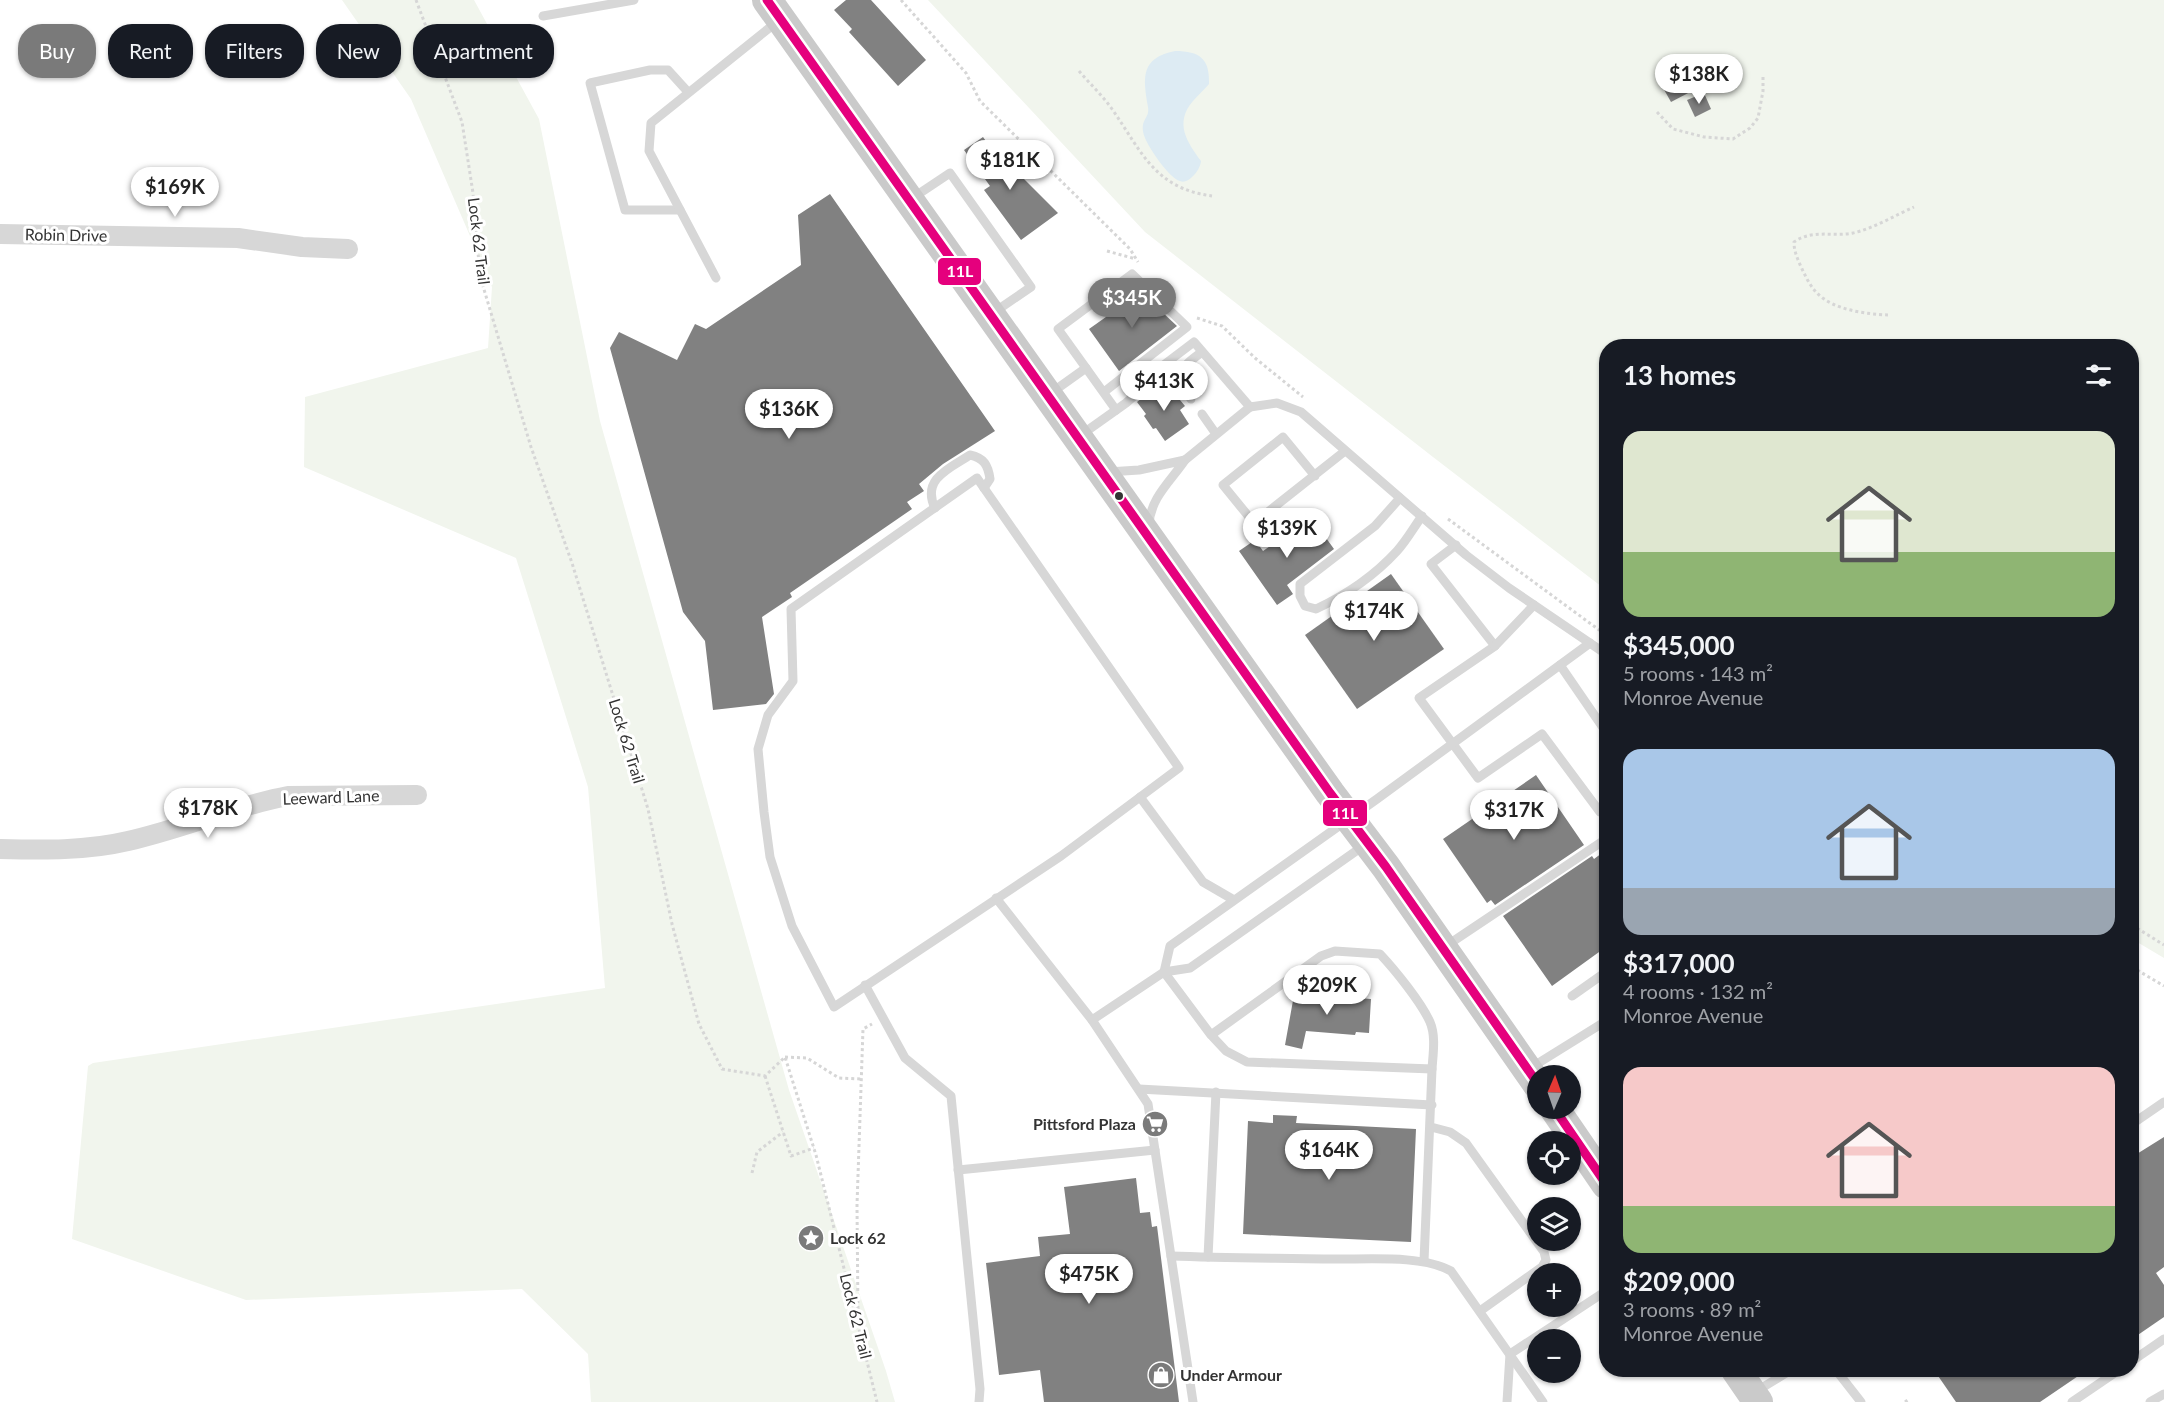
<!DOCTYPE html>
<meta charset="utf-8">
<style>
:root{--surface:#171b24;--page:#20242c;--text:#f1f3f6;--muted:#9ea1a6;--accent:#7a7a7a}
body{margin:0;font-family:Lato,sans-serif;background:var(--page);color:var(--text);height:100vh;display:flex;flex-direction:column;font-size:22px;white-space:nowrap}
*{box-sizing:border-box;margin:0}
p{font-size:20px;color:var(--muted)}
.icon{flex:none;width:33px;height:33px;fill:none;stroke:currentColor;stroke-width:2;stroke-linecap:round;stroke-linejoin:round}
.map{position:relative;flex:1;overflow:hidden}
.panel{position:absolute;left:1599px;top:339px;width:540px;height:1038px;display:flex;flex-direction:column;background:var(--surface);border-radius:24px;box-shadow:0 2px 4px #0004}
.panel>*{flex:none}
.banner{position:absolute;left:18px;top:24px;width:570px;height:54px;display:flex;gap:12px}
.needle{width:39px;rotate:2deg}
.buttons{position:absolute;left:1527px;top:1065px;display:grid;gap:12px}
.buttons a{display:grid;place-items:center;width:54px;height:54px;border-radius:50%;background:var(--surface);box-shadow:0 2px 4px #0004;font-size:30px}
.price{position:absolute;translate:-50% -51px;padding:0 14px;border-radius:21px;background:#fff;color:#222;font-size:20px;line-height:39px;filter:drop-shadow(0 2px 3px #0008)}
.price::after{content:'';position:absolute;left:50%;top:36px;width:18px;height:14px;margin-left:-9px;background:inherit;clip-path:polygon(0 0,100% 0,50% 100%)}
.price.active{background:var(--accent);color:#fff}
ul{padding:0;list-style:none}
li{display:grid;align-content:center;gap:12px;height:318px;padding:0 24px}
li span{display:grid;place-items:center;height:186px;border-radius:18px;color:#555}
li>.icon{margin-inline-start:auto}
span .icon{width:108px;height:108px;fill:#fffc;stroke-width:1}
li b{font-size:26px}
h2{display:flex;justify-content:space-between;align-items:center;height:72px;padding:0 24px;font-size:26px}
.tag{padding:0 21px;border-radius:24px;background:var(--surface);box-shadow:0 2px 4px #0004;font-size:21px;line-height:54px}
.tag.active{background:var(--accent);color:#fff}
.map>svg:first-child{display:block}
.green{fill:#f1f5ed}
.water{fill:#ddebf3}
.building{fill:#818181}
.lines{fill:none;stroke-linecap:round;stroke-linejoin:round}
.path{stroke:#d6d6d6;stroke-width:3;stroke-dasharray:3 3;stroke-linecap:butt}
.lane{stroke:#d7d7d7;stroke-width:9}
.street{stroke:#d7d7d7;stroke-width:20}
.primary{stroke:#cacaca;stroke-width:30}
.bus-1-casing{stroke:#fff;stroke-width:14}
.bus-1{stroke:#e5007d;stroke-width:9}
.bus-dot{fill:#333;stroke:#fff;stroke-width:2}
.labels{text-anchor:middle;stroke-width:6;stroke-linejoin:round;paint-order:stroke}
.street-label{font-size:16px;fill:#333;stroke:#fff}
.poi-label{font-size:16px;font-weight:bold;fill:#333;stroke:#fff;text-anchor:start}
.line-badge{stroke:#fff;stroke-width:2}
.badge-label{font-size:16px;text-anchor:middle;font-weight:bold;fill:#fff}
</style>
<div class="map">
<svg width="2164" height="1402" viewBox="0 0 2164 1402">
<rect width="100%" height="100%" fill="#fff"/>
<g class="green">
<polygon points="342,0 474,0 539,119 600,421 789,1090 886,1371 895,1402 591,1402 588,1354 522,1289 246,1300 72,1239 88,1066 93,1063 605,988 588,787 516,558 304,467 305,397 488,348 492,287 411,99"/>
<polygon points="928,0 2164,0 2164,958 2132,939 2132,346 1606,346 1606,590 1433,457 1145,232"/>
</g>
<path class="water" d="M 1175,51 C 1200,51 1210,59 1209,84 C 1204,90 1198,95 1193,101 C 1174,123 1187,142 1201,161 C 1200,168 1197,172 1192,177 C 1189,180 1184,183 1180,181 C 1169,178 1149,148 1145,138 C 1138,119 1150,120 1148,107 C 1143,78 1140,58 1175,51 Z"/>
<g class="building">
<polygon points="846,0 871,0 926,60 898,86 849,32 852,29 834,10"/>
<polygon points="1686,74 1694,90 1671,102 1662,86"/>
<polygon points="1704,93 1711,109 1695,117 1687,100"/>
<polygon points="983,137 1001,162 1005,159 1017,177 1019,174 1058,213 1021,240 984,190 990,186 964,150"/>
<polygon points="830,194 995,431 943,464 919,484 924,491 907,502 912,509 790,593 792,597 762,617 774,694 766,704 713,710 705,641 683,612 610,348 619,332 677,360 695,324 706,329 801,265 798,215"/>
<polygon points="1131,283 1177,326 1119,371 1089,329 1130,300 1123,289"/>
<polygon points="1160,384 1170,397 1175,394 1185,406 1180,410 1189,424 1165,441 1156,428 1153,429 1144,416 1146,414 1137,402"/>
<polygon points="1313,520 1334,549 1287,585 1293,594 1277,605 1239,551 1255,540 1263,551 1298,527 1299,529"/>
<polygon points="1391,574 1444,649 1357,709 1305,635"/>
<polygon points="1536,775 1584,845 1495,905 1491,900 1487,903 1443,839"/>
<polygon points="1606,850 1606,947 1552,986 1503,916 1592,856 1594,859"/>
<polygon points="1321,994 1360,996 1359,998 1371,999 1369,1033 1356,1032 1355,1035 1306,1031 1302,1049 1285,1045 1294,995 1321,996"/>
<polygon points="1273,1115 1297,1116 1296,1123 1416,1129 1411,1242 1243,1234 1248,1121 1273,1123"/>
<polygon points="2164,1137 2164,1267 2156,1273 2164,1285 2164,1317 2132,1339 2132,1157"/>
<polygon points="1136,1178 1140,1213 1150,1212 1152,1227 1157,1226 1179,1402 1044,1402 1040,1370 999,1375 986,1263 1040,1256 1038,1237 1070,1234 1064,1187"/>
<polygon points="1934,1370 2087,1370 2040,1402 1956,1402"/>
</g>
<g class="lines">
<g class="path">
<polyline points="416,0 462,122 473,193 480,276 531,447 572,563 648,809 672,924 699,1024 722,1069 765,1076 785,1057 816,1155 877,1402"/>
<polyline points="901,0 966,73 980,101 1130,249 1138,262"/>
<path d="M 1079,71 C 1090,84 1103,96 1112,109 C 1142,152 1154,188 1212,196"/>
<polyline points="1657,112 1673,129 1704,137 1733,139 1750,128 1758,118 1763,91 1763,76"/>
<polyline points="1107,251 1136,259"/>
<path d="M 1888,315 C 1866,314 1833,310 1817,293 C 1810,286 1806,277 1802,269 C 1798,260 1794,252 1794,242 C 1812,229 1833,237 1853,233 C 1872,229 1896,215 1914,207"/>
<polyline points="1197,318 1222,326 1255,358 1303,397"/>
<polyline points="1448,519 1606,635"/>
<polyline points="2132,925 2164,945"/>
<polyline points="2132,967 2164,986"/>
<polyline points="785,1057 807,1058 839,1078 861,1079"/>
<polyline points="765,1076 791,1156 814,1148"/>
<polyline points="752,1173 757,1152 783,1132"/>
<polyline points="858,1315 857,1205 863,1029 872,1024"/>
<polyline points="1905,1402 1909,1399"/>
</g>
<g class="lane">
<polyline points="543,16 634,0"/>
<polyline points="911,199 950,173 1031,287 993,313"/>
<polyline points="680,210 625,210 590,83 650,70 668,70 688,92"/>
<polyline points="716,278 649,151 651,123 778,21"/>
<polyline points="1086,368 1058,329 1132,274 1187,327 1104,392"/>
<polyline points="1051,393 1086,368 1116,410"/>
<path d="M 1191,399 C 1173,374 1180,368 1202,352"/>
<polyline points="1250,407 1277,403 1301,412 1466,555 1509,588 1606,654"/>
<polyline points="1202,414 1216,434"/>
<polyline points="1081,435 1126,403 1151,381 1161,367 1194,342 1250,407 1185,460"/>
<path d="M 1108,472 L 1139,470 L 1185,460 C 1171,481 1150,498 1149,525"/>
<polyline points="1315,476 1283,437 1223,485 1254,523 1345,451"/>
<polygon points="977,478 1179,768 1061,856 834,1007 792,926 770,857 764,812 758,749 768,715 793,681 791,609"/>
<path d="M 1400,498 L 1375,526 L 1300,584 L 1300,596 L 1305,606 L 1316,609 C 1346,595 1375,575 1397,551 C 1407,540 1414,527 1422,516"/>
<path d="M 935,508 C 921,479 950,468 970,455 C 984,458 988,465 990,479 L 984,488"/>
<polyline points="1456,545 1431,564 1495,646 1419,698 1478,778 1542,734 1600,812 1606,807"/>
<polyline points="1495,646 1534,605"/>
<polyline points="1560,665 1606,732"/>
<polyline points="1140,797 1203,882 1234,900"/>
<polyline points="996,898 1092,1020 1148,1104 1193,1402"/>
<polyline points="1446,946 1606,839"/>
<path d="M 1164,972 L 1211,1035 L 1226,1051 L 1247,1062 L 1432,1069 C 1433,1054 1436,1036 1430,1022 C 1421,1002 1395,970 1380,954 L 1335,951 L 1321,956 L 1211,1035"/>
<polyline points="1164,972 1170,946 1377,799 1590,643"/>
<polyline points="865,985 905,1058 951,1096 980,1389 979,1402"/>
<polyline points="1572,996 1606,972"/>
<polyline points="1092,1020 1164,972 1190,968 1366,844"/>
<polyline points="1532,1067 1606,1021"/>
<polyline points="1139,1089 1432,1105"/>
<polyline points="2132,1124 2164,1102"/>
<polyline points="1431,1127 1450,1132 1466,1143 1544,1252 1546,1260 1542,1267 1480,1311"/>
<polyline points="958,1170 1155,1150"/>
<path d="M 1171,1256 C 1223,1258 1276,1258 1328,1259 C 1363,1260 1421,1254 1451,1271 L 1543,1402"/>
<polyline points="1208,1257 1216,1092"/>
<polyline points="1424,1261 1432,1069"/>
<polyline points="1510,1354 1606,1291"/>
<polyline points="2132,1361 2164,1339"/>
<polyline points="1836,1370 1861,1402"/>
<polyline points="1755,1392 1791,1370"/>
<polyline points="1507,1402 1510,1354"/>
<polyline points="2072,1402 2119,1370"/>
<polyline points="2150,1402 2164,1394"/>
</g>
<g class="street">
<polyline points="0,234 238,238 302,247 348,249"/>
<path d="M 0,849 C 43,850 86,851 128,841 C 182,829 234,806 288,796 L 417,795"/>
</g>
<g class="primary">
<polyline points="767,0 1330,793 1386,867 1538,1085"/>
<polyline points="1554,1108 1606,1184"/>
<polyline points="1736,1370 1758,1402"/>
</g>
<defs>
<g id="bus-1">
<polyline points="767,0 1330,793 1386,867 1538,1084"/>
<polyline points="1554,1108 1606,1184"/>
</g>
</defs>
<use href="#bus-1" class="bus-1-casing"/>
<use href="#bus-1" class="bus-1"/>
</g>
<defs>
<symbol id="supermarket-disc" viewBox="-11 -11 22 22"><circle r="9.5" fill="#7a7a7a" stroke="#fff"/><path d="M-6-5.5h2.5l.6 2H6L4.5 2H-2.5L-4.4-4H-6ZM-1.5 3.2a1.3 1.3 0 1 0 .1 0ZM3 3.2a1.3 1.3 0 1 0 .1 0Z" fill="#fff"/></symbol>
<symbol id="sight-disc" viewBox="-11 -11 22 22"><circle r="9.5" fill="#7a7a7a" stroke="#fff"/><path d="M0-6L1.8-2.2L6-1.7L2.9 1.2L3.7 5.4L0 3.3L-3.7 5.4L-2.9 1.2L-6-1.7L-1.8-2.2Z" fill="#fff"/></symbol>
<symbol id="shop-disc" viewBox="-11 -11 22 22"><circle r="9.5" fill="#7a7a7a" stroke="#fff"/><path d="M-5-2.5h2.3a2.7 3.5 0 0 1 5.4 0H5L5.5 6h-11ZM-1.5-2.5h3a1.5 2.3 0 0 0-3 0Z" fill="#fff"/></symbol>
</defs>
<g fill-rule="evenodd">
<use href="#supermarket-disc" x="1140" y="1109" width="30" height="30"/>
<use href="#sight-disc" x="796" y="1223" width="30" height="30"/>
<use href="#shop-disc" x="1146" y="1360" width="30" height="30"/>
</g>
<circle class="bus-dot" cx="1119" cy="496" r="5"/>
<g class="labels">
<g class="street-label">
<text transform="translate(66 235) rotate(1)" y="6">Robin Drive</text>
<text transform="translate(479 241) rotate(83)" y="6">Lock 62 Trail</text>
<text transform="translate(627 741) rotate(73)" y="6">Lock 62 Trail</text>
<text transform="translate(331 797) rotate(-2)" y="6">Leeward Lane</text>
<text transform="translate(856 1316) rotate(76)" y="6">Lock 62 Trail</text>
</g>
<g class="poi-label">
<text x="1136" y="1130" text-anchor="end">Pittsford Plaza</text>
<text x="830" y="1244">Lock 62</text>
<text x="1180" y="1381">Under Armour</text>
</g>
</g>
<g class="line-badge">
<rect x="937" y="257" width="45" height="29" rx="6" fill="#e5007d"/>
<rect x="1322" y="799" width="46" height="28" rx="6" fill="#e5007d"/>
</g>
<g class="badge-label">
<text x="960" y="277">11L</text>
<text x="1345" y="819">11L</text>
</g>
</svg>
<div class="buttons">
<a><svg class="needle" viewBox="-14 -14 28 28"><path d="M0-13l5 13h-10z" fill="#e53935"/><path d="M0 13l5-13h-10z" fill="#9ea1a6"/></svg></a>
<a><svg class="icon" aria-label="locate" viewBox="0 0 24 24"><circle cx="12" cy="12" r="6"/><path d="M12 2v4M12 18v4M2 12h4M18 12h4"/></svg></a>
<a><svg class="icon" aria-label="layers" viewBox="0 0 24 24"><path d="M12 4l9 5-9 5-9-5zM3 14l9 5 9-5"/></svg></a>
<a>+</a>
<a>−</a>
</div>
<b class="price" style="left:1699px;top:105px">$138K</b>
<b class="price" style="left:1010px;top:191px">$181K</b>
<b class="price" style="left:175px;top:218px">$169K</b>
<b class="price active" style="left:1132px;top:329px">$345K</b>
<b class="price" style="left:1164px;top:412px">$413K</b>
<b class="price" style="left:789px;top:440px">$136K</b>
<b class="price" style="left:1287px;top:559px">$139K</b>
<b class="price" style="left:1374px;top:642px">$174K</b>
<b class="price" style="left:208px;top:839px">$178K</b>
<b class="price" style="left:1514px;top:841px">$317K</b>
<b class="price" style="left:1327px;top:1016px">$209K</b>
<b class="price" style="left:1329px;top:1181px">$164K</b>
<b class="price" style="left:1089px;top:1305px">$475K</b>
<div class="banner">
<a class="tag active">Buy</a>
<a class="tag">Rent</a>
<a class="tag">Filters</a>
<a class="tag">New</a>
<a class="tag">Apartment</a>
</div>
<section class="panel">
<h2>13 homes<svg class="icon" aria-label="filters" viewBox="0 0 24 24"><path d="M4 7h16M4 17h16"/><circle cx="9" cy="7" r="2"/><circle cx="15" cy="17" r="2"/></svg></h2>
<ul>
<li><span style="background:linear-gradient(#dfe7d0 65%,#8fb573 0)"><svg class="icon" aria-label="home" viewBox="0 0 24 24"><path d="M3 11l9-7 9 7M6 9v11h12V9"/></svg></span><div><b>$345,000</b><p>5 rooms · 143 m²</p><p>Monroe Avenue</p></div></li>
<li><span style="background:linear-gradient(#a9c7e8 75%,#9aa5b1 0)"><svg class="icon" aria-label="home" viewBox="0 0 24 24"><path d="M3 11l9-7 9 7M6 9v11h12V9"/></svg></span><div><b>$317,000</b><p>4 rooms · 132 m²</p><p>Monroe Avenue</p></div></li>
<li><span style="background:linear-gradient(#f6c9c9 75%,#8fb573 0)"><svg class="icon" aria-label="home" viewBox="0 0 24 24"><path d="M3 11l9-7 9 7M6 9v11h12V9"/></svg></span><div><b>$209,000</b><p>3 rooms · 89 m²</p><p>Monroe Avenue</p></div></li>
</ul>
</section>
</div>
